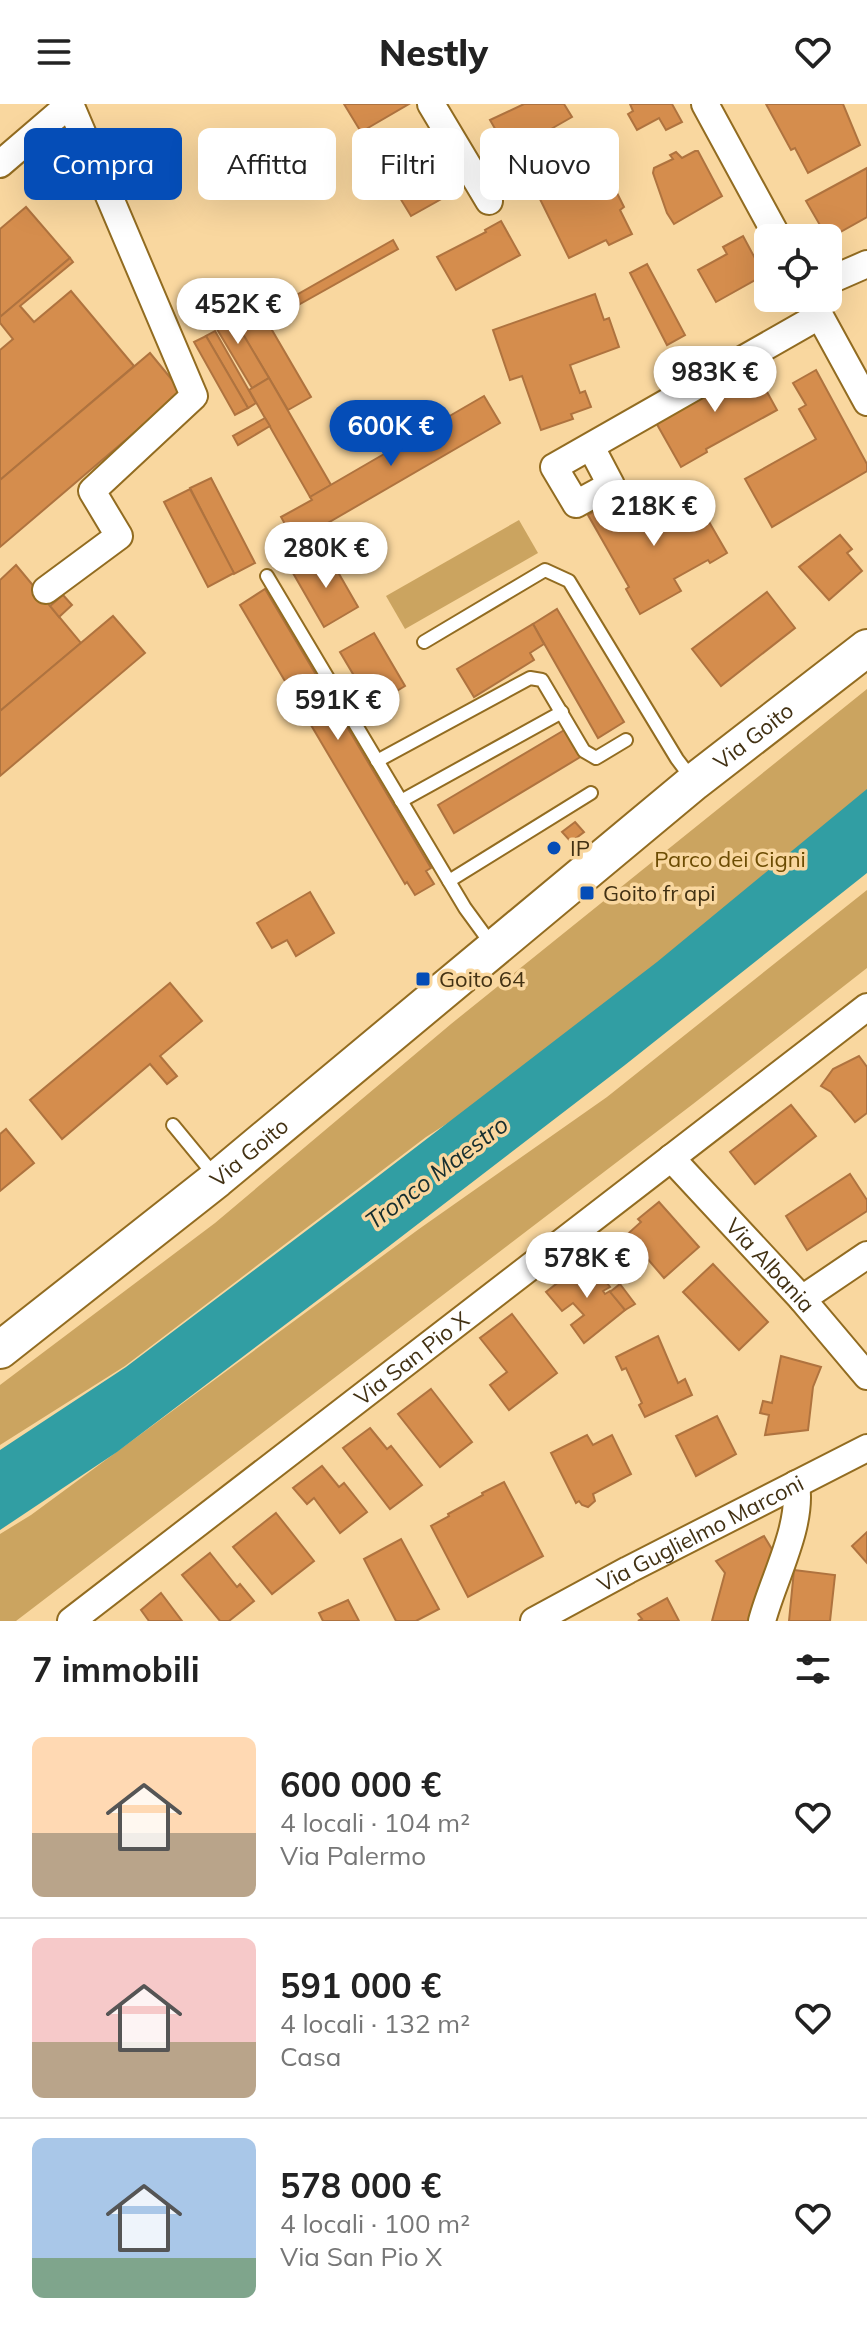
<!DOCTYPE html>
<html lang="it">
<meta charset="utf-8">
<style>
:root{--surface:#fff;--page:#f6f6f6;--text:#222;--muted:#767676;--line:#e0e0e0;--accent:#054db7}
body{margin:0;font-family:Mulish,sans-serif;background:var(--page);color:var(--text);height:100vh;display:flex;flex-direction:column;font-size:30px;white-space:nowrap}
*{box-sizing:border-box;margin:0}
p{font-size:26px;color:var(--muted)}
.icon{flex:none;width:44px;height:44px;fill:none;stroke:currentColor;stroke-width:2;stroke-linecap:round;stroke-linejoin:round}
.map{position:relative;height:1517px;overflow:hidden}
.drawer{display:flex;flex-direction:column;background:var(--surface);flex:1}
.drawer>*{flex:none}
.banner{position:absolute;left:24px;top:24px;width:820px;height:72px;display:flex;gap:16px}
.buttons{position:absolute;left:754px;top:120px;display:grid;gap:16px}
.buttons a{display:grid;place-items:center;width:88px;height:88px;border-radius:12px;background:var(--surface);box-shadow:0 8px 32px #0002;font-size:40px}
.price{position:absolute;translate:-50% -68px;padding:0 18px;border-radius:28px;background:#fff;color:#222;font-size:26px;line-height:52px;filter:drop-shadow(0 2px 4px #0008)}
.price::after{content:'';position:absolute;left:50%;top:48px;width:24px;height:18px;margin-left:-12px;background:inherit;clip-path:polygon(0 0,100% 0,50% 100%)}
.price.on{background:var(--accent);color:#fff}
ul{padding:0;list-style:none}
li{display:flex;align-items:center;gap:24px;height:200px;padding:0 32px}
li+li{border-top:2px solid var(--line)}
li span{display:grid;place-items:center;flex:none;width:224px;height:160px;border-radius:12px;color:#555}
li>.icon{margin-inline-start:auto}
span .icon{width:96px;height:96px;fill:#fffc;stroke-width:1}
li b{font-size:34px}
h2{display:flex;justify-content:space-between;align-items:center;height:96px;padding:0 32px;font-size:34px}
.chip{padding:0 28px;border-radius:12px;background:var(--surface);box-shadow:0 8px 32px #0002;font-size:28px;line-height:72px}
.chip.on{background:var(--accent);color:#fff}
header{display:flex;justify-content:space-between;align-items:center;height:104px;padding:0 32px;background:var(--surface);font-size:36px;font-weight:800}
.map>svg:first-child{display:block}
.green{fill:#cba460}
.water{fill:#319ea3}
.building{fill:#d58d4d;stroke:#af733f;stroke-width:2}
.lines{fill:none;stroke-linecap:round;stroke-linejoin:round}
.service-casing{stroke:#926c21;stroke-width:16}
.minor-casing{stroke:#926c21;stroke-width:30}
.secondary-casing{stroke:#926c21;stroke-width:40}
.service{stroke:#fff;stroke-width:12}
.minor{stroke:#fff;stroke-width:26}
.secondary{stroke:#fff;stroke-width:36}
.poi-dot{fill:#054db7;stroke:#f9d79f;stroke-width:3}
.labels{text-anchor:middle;stroke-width:7;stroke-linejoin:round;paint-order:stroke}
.street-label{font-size:22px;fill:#423113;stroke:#f9d79f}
.poi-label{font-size:22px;fill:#423113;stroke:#f9d79f;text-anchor:start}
.park-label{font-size:22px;fill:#6c4c03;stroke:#f9d79f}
.water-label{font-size:24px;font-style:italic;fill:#162e2f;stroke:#f9d79f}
</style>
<header><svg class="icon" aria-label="menu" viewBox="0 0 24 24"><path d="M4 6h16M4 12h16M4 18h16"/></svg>Nestly<svg class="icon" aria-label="heart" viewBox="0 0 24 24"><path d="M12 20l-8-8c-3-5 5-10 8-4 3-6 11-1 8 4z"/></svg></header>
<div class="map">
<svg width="867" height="1517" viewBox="0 0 867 1517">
<rect width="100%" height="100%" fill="#f9d79f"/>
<g class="green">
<polygon points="519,416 538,449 405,525 386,492"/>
<polygon points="867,585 867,700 568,942 426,1033 125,1262 0,1341 0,1281 215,1119 451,920"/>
<polygon points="867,786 867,864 693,1000 16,1517 0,1517 0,1430 31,1411 419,1125 607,993"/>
</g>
<polygon class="water" points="867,685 867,769 625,961 388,1143 117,1348 0,1426 0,1346 126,1263 368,1080 657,858"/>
<g class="building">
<polygon points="344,0 409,0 361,28"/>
<polygon points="524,0 564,0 572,13 509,49 490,16"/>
<polygon points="630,0 672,0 682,18 666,26 659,14 637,26 628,10 633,7"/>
<polygon points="766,0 843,0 860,41 808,69 795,44 791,46"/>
<polygon points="432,38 459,85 411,112 383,66"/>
<polygon points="695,47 698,47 722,92 674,120 667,109 653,69 654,64 673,55 670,51 676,48 682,54"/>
<polygon points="598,51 624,103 620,106 632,130 609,141 606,136 569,154 534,83"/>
<polygon points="867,64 867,113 828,135 806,97"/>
<polygon points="26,103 70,154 0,213 0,125"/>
<polygon points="501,117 520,151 456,186 437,153 486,128 485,126"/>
<polygon points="743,132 764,171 716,198 698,166 727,150 723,143"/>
<polygon points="393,136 398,145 268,218 263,210"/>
<polygon points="70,154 73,158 20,202 34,218 71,187 134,262 0,376 0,246 13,235 0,219 0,213"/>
<polygon points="647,160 685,231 667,241 630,169"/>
<polygon points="244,188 247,192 251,190 311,293 288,306 225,200"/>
<polygon points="595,190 604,216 609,214 619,243 570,261 580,289 585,287 591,303 571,310 573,315 541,326 522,272 510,276 493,226"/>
<polygon points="225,200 269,274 252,284 208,210"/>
<polygon points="215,227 256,299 248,304 206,232"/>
<polygon points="206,232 248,304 235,311 194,238"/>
<polygon points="150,249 182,288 0,443 0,376"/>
<polygon points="751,259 777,306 706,345 707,348 681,363 654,315"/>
<polygon points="816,266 867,360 867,367 772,423 745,375 816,335 799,305 806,301 793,279"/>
<polygon points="269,274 331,381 310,393 249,286"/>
<polygon points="484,292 500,319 295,438 281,413 312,396 310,393"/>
<polygon points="265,314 270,322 238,341 233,332"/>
<polygon points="211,374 255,459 234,470 190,384"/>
<polygon points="190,385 234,469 208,483 164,398"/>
<polygon points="640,387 652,408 648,410 658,429 701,404 727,449 710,459 708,456 674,475 681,487 640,510 626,485 629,483 588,411 612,397 615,402"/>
<polygon points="840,431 852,445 847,449 862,467 829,496 799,463"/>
<polygon points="327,449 358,503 324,523 293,469"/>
<polygon points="16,461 81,539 0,607 0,476"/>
<polygon points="265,485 431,764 426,767 434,780 415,791 407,778 405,780 240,501"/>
<polygon points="767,488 795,524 721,582 692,545"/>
<polygon points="63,491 72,501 59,513 50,502"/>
<polygon points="557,505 624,618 598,634 533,520"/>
<polygon points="113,512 145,549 0,672 0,607"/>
<polygon points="533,520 544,540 530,549 534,556 474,593 457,565"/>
<polygon points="374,529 405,582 372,602 340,548"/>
<polygon points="566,625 582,652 454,729 438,701"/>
<polygon points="575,718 584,728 571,738 562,728"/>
<polygon points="310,788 334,829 296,852 287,836 272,844 257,819"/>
<polygon points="170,879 202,917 160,952 177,972 167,980 150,960 62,1035 30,996"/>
<polygon points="859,952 867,963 867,1009 855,1018 831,988 821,982 833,965"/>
<polygon points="791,1001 816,1032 755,1080 730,1048"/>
<polygon points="6,1025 34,1059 0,1087 0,1030"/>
<polygon points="850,1070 867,1096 867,1107 807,1146 786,1112"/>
<polygon points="659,1098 699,1143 664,1174 646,1153 635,1162 627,1153 632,1149 621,1136 641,1118 638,1115"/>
<polygon points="588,1155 610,1183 603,1187 605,1190 610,1187 625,1206 584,1239 571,1221 584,1211 573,1199 562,1207 546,1188"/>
<polygon points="713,1160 768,1218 739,1246 683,1188"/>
<polygon points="620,1180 635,1200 625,1206 610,1188"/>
<polygon points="512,1210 557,1269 509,1306 490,1281 507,1268 480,1234"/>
<polygon points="658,1232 678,1279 685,1275 692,1291 645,1313 639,1301 642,1299 626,1264 622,1266 616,1253"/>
<polygon points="781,1252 821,1263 813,1283 808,1326 765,1331 769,1311 760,1309 763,1297 772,1299"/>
<polygon points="431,1285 472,1338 440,1363 398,1310"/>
<polygon points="717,1312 736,1350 696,1372 676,1332"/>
<polygon points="370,1324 387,1345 391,1342 422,1381 390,1405 343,1344"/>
<polygon points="587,1331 593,1341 612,1331 631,1370 593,1390 595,1397 588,1403 582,1401 579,1397 576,1399 551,1349"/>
<polygon points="322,1362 339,1383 344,1379 367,1408 340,1429 314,1394 307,1400 293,1384"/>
<polygon points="504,1378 543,1452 468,1493 431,1422 449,1412 448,1410 483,1391 482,1389"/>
<polygon points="276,1409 314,1457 272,1490 233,1443"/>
<polygon points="867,1428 867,1459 852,1442"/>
<polygon points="764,1432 773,1447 751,1517 712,1517 725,1469 716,1457"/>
<polygon points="401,1435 439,1505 416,1517 396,1517 364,1455"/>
<polygon points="210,1449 237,1483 240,1480 254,1497 229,1517 220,1517 182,1471"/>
<polygon points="794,1466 835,1471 830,1517 789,1517"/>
<polygon points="161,1489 182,1517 149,1517 141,1506"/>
<polygon points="667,1494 679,1517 638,1517 642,1515 638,1510"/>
<polygon points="348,1496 359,1517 323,1517 319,1509"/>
</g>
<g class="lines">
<defs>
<g id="service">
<polyline points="267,472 465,804 492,841"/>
<polyline points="424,538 545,466 569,477 677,655 692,675"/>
<polyline points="377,657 530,574 542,576 584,647 596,654 626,636"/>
<polyline points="401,697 562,608"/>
<polyline points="449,777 591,689"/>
<polyline points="173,1021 215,1072"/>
</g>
<g id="minor">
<polyline points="431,0 489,97"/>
<polyline points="705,0 778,134"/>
<polyline points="0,60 70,0"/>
<polyline points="828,177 867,160"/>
<polyline points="810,194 867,298"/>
<polyline points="591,343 611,381 576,400 554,363 819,212"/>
<polyline points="46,486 119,432 92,387 194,292 70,0"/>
<path id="s1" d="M 671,1054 L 802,1195 L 867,1272"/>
<polyline points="802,1195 867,1151"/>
<path id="s2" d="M 71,1517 L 867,903"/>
<path id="s3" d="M 534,1517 L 628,1466 L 867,1344"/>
<path d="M 762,1517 C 773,1475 803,1422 796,1380"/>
</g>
<g id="secondary">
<path id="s4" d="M 0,1246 L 217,1075 L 694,678 L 867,544"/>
</g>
</defs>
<use href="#service" class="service-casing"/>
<use href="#minor" class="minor-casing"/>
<use href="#secondary" class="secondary-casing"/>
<use href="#service" class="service"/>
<use href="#minor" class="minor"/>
<use href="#secondary" class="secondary"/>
</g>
<g class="poi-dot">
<circle cx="554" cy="744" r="8"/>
<rect x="579" y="781" width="16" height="16" rx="4"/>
<rect x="415" y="867" width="16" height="16" rx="4"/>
</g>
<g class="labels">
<g class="street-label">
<text dy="8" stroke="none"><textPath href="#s4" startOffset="972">Via Goito</textPath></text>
<text dy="8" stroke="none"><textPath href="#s4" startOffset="318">Via Goito</textPath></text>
<text dy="8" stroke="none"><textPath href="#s1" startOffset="146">Via Albania</textPath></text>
<text dy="8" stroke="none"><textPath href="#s2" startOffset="430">Via San Pio X</textPath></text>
<text dy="8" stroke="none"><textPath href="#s3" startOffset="188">Via Guglielmo Marconi</textPath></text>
</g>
<g class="poi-label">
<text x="570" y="752">IP</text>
<text x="603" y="797">Goito fr api</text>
<text x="439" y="883">Goito 64</text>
</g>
<g class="park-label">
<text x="730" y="763">Parco dei Cigni</text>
</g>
<g class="water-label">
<text transform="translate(437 1069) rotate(-37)" y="8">Tronco Maestro</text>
</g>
</g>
</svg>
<div class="buttons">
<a><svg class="icon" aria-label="locate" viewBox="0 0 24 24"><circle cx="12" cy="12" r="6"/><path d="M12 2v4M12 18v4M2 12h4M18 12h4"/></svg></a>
</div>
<b class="price" style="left:238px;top:242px">452K €</b>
<b class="price" style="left:715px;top:310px">983K €</b>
<b class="price on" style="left:391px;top:364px">600K €</b>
<b class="price" style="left:654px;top:444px">218K €</b>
<b class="price" style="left:326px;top:486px">280K €</b>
<b class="price" style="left:338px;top:638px">591K €</b>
<b class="price" style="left:587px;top:1196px">578K €</b>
<div class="banner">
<a class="chip on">Compra</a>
<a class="chip">Affitta</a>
<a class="chip">Filtri</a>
<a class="chip">Nuovo</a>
</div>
</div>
<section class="drawer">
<h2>7 immobili<svg class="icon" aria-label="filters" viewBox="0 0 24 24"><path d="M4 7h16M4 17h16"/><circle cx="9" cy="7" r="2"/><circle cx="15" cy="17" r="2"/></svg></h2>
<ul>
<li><span style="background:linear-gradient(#ffd9b3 60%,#b9a48a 0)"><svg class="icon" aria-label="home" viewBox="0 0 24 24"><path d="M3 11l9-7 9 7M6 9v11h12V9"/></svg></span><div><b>600 000 €</b><p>4 locali · 104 m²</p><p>Via Palermo</p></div><svg class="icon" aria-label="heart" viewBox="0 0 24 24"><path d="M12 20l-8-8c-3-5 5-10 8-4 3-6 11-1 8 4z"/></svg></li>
<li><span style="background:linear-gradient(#f6c9c9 65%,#b9a48a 0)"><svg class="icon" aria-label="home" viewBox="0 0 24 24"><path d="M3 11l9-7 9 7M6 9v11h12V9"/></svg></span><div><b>591 000 €</b><p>4 locali · 132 m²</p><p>Casa</p></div><svg class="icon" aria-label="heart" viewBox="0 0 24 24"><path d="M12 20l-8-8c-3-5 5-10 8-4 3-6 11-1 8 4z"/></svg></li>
<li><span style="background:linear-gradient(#a9c7e8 75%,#7fa58c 0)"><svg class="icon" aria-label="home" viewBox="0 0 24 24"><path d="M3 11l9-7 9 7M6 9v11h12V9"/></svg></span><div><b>578 000 €</b><p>4 locali · 100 m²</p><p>Via San Pio X</p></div><svg class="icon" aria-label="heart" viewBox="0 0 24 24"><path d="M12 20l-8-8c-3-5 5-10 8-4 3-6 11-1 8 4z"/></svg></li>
</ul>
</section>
